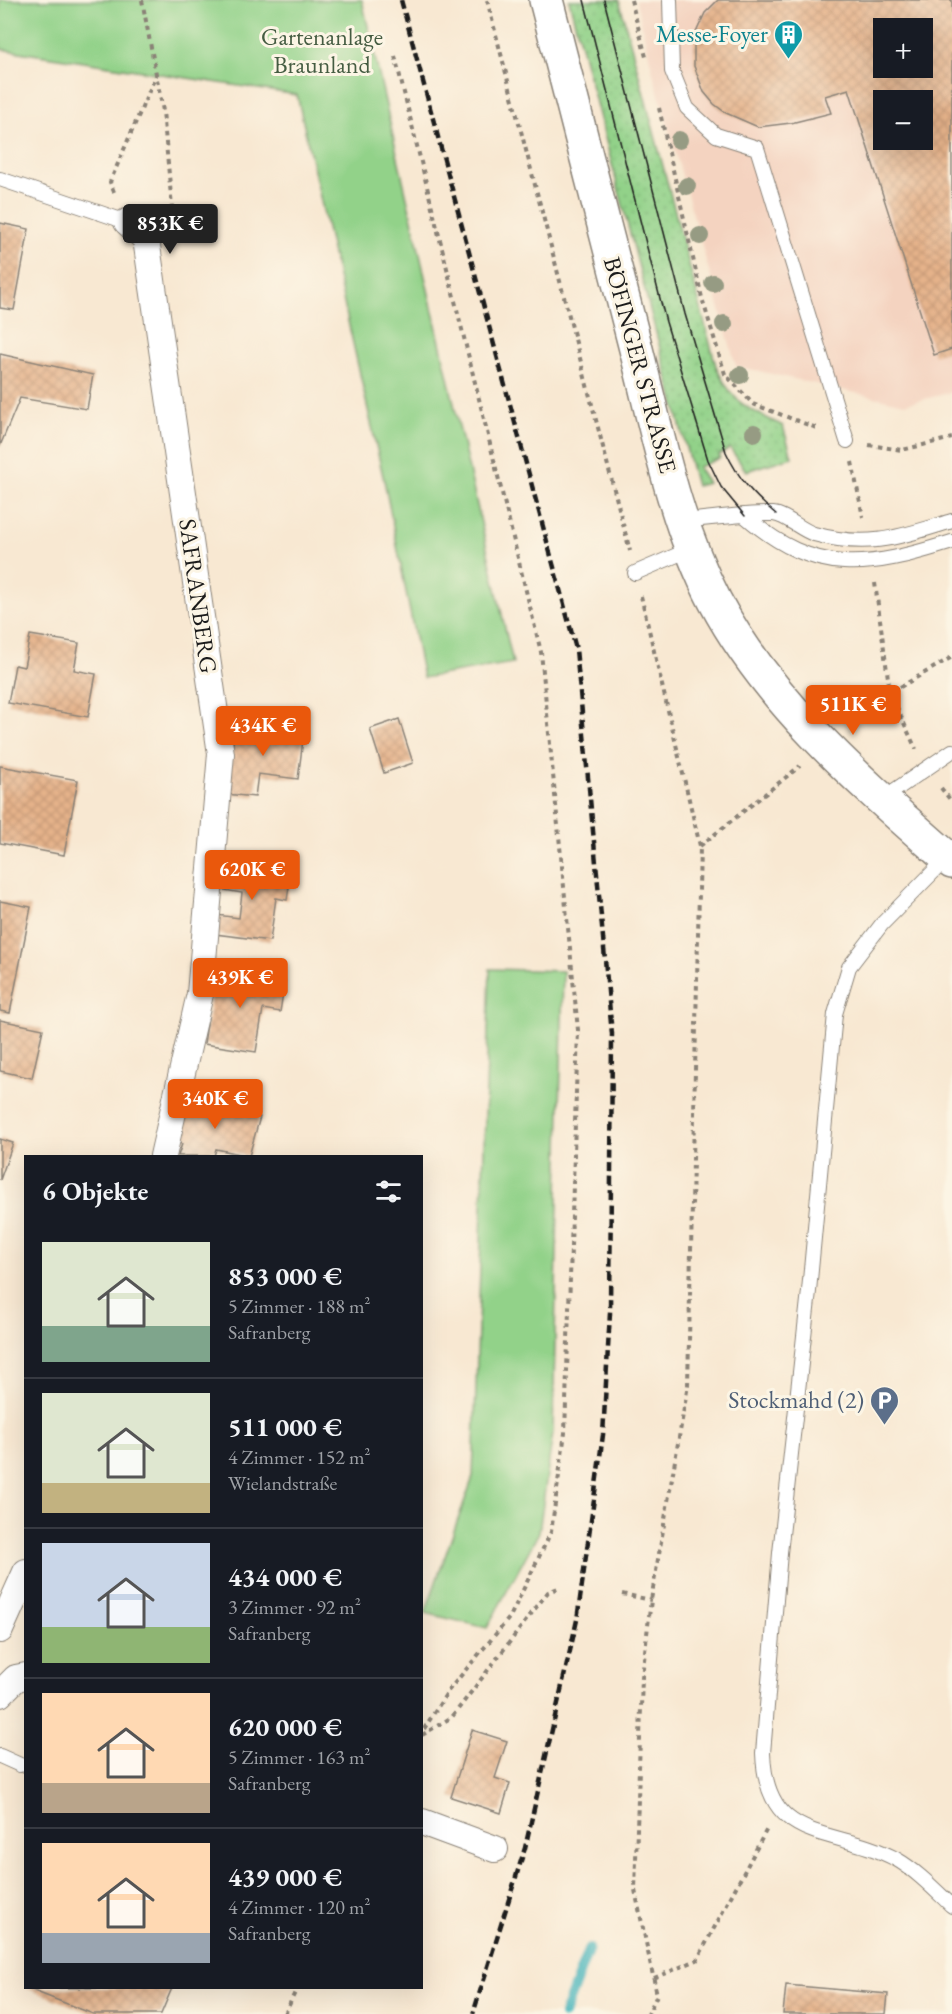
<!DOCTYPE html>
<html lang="de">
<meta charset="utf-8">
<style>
:root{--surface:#171b24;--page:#20242c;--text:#f1f3f6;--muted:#9ea1a6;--line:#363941;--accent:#ea580c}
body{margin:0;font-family:"EB Garamond",serif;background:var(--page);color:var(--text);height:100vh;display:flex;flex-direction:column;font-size:22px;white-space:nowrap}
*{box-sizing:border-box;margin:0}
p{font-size:20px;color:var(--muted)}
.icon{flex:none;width:33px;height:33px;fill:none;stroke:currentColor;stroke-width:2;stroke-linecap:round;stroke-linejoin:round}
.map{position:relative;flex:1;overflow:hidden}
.drawer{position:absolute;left:24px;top:1155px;width:399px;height:834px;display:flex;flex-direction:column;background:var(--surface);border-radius:0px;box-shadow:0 6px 24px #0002}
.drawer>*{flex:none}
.controls{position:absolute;left:873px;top:18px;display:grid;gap:12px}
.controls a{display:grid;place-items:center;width:60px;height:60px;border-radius:0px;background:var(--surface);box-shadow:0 6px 24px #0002;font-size:30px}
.price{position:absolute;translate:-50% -51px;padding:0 14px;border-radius:6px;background:var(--accent);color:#fff;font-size:20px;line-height:39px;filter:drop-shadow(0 2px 3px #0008)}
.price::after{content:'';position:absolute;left:50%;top:36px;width:18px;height:14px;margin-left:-9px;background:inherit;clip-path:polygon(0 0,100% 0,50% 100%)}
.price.selected{background:#222;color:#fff}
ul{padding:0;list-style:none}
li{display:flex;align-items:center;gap:18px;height:150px;padding:0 18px}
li+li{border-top:2px solid var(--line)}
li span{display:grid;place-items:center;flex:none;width:168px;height:120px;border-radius:0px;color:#555}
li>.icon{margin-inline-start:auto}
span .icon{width:72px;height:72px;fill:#fffc;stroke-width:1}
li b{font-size:26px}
h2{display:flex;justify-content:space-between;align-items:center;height:72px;padding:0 18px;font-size:26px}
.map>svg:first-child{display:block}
.built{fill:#f4d3c0;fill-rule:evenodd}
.grass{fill:url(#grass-dots);stroke:#577752;stroke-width:1.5}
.garden{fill:#92d289;stroke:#577752;stroke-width:1.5}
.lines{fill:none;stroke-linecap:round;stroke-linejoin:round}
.stream{stroke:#42b2ba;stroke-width:10}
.building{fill:url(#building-cross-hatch);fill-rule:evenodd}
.service-casing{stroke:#8a8277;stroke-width:16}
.minor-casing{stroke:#8a8277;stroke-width:28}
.tertiary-casing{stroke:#8a8277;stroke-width:36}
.path{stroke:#8a8277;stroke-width:4;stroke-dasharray:4.5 4.5;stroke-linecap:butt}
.service{stroke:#fff;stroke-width:14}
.minor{stroke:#fff;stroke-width:26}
.tertiary{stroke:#fff;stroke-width:33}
.tram{stroke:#1c1c1c;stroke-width:1.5}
.rail{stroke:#1c1c1c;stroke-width:4.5;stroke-dasharray:9 4.5;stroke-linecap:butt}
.tree{fill:#969b83}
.labels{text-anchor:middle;stroke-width:6;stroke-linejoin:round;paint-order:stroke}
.culture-label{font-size:24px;fill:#0d838f;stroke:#fcf5e5;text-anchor:end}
.park-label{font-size:24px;fill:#455c42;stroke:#fcf5e5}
.street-label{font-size:24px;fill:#1c1c1c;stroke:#fcf5e5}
.service-label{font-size:24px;fill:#4e5e75;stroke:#fcf5e5;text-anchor:end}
</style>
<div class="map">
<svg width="952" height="2014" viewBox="0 0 952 2014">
<defs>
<pattern id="grass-dots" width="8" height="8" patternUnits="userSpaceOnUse" patternTransform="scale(1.5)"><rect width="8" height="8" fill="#92d289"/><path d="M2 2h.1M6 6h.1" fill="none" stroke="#7db476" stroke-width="1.8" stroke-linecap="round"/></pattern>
<pattern id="building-cross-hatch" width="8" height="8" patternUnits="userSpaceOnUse" patternTransform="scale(1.5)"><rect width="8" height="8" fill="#e5b28a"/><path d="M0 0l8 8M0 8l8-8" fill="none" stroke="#c49876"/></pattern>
</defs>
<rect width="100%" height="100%" fill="#fcf5e5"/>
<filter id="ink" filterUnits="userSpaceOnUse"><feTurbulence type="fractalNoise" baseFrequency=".0167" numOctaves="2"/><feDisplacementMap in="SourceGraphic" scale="12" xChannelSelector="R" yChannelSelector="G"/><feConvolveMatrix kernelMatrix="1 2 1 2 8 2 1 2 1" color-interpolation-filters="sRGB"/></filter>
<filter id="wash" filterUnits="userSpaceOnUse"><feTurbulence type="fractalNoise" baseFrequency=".008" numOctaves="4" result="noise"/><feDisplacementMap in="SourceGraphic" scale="24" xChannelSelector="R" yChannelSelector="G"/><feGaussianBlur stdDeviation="1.35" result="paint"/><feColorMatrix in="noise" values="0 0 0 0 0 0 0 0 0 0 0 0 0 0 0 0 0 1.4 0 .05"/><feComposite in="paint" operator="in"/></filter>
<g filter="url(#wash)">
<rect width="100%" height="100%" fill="#f8e8d2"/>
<path class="built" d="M 636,0 L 952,0 L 952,392 L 905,404 L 736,366 L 654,77 ZM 884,28 L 922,28 L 922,68 L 884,68 ZM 884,100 L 922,100 L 922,140 L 884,140 Z"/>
<path class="grass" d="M 569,0 L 619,0 L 716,366 C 733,405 747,408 783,426 L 792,457 L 746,471 L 730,448 L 719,455 L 720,458 L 698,467 L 708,483 L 696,486 Z"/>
<g class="garden">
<polygon points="0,0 362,0 513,663 423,678 385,485 297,95 0,49"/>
<polygon points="490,969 563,971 553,1432 539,1532 487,1628 425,1613 473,1477"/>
</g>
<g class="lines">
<polyline class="stream" points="564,2014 589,1948"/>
</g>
<g id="blocks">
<g class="building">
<path d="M 718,0 L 952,0 L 952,349 L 934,355 L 849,89 L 825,96 L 831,113 L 791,123 L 758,127 L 726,113 L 714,104 L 704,92 L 694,66 L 694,37 L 705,13 ZM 884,28 L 922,28 L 922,68 L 884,68 ZM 884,100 L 922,100 L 922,140 L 884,140 Z"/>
<polygon points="0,223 29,229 14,310 0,308"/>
<polygon points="0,354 93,375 87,409 20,398 0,446"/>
<polygon points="30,635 79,643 74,670 96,674 88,717 8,703 15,665 24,667"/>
<polygon points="399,719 413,763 384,773 370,729"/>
<polygon points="236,723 304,732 298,779 258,774 255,797 226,794"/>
<polygon points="0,766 78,780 64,855 0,843"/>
<polygon points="222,864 291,873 287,900 276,898 270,941 215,934 217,915 239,918 242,893 218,889"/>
<polygon points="0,901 31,907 10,1013 0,1011"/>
<polygon points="215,969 285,980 280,1012 263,1009 256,1052 204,1044"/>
<polygon points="0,1020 43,1029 32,1078 0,1071"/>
<polygon points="187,1097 260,1117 249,1156 216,1149 214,1156 178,1156 182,1144 174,1142"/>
<polygon points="0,1139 13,1143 0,1180"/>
<polygon points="472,1730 507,1741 495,1778 510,1783 501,1813 451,1797"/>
<polygon points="786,1985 888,1994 886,2014 783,2014"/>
<polygon points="26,1988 172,1988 161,2014 93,2014"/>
</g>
</g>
</g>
<g filter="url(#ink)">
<use href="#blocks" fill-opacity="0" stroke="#8a8277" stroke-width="1.5"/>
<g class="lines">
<defs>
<g id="service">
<polyline points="670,0 672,71 687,108 716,135 757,148 847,441"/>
<polyline points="0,179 127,222"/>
<path d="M 745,516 C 816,578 869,568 952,542"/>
<path d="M 682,521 C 711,519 743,513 773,514 C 786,515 801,530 814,534 C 869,549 899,537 952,521"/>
<polyline points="635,573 691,549"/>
<polyline points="882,799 952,751"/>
<path d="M 947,858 L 882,924 L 849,967 L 835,1014 L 809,1291 L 780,1553 L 763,1753 C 766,1847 835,1826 896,1859 C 917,1871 935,1890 952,1906"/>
<polyline points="0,1756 20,1765"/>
</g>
<g id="minor">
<polyline points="127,222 146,239 221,754 200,994 163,1156"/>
<polyline points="0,1630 26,1572"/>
<polyline points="0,1694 16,1678 26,1676"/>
<polyline points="422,1822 495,1849"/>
</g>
<path id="tertiary" d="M 546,0 C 576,118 607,235 637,353 C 658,436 675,524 715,601 C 770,705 866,786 952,862"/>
</defs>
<use href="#service" class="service-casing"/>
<use href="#minor" class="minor-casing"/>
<use href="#tertiary" class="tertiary-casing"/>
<g class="path">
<polyline points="142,0 163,111 174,228"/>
<polyline points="487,0 630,551"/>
<polyline points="631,0 646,57"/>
<polyline points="395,56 541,652 578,1030 565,1433 551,1532 510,1617 448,1691 422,1732"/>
<polyline points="659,108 702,298 725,374 753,404 819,429"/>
<polyline points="114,192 110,182 156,75"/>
<polyline points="869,445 902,450 952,438"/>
<polyline points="852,462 863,517"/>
<polyline points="875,583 890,693 916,749"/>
<polyline points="641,596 700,846 688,1385 651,1600 642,1677 635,1890 657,1995 648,2014"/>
<polyline points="850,725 890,693 952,657"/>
<polyline points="941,788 952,802"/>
<polyline points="700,846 800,766"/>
<polyline points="622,1594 651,1600"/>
<polyline points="422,1735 452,1717 548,1592 561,1587"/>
<polyline points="654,1978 697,1960 768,1827"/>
<polyline points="285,2014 297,1988"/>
</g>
<use href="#service" class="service"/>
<use href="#minor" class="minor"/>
<use href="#tertiary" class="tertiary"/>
<g class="tram">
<polyline points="584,0 666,322 708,460 721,487 745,516"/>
<path d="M 604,0 L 685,314 L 726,452 C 738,478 754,496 776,514"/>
</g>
<polyline class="rail" points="401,0 576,649 612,1034 610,1313 603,1435 577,1620 525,1848 473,2014"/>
</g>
<g class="tree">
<circle cx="679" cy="140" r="9"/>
<circle cx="687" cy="186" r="9"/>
<circle cx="700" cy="236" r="9"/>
<circle cx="713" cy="283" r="9"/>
<circle cx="724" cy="324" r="9"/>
<circle cx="740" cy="375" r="9"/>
<circle cx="754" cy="433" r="9"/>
</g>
</g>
<defs>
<symbol id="building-pin" viewBox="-11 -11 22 30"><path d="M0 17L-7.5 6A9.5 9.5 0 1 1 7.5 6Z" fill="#0f9aa8" stroke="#fcf5e5"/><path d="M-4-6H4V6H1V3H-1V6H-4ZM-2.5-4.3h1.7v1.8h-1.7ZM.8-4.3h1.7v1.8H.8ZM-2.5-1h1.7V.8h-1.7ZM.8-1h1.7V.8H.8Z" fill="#fff"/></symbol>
<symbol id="parking-pin" viewBox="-11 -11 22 30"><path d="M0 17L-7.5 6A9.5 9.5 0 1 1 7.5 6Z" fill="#5c6f8a" stroke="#fcf5e5"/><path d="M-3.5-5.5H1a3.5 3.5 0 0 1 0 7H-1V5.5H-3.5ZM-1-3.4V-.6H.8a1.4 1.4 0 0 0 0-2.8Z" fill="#fff"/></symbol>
</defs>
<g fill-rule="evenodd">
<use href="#building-pin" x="772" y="18" width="33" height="45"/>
<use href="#parking-pin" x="868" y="1384" width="33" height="45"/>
</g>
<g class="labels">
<g class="culture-label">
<text x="768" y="42">Messe-Foyer</text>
</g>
<g class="park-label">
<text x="322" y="45">Gartenanlage<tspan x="322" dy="28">Braunland</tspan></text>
</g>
<g class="street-label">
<text transform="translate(640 365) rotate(75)" y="8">BÖFINGER STRASSE</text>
<text transform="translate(198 596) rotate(82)" y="8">SAFRANBERG</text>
</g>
<g class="service-label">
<text x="864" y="1408">Stockmahd (2)</text>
</g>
</g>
</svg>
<div class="controls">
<a>+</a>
<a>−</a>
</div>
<b class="price selected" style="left:170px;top:255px">853K €</b>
<b class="price" style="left:853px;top:736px">511K €</b>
<b class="price" style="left:263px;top:757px">434K €</b>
<b class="price" style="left:252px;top:901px">620K €</b>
<b class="price" style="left:240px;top:1009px">439K €</b>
<b class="price" style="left:215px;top:1130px">340K €</b>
<section class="drawer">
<h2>6 Objekte<svg class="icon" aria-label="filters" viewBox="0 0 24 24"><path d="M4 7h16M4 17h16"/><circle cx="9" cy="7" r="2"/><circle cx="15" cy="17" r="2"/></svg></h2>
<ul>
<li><span style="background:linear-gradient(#dfe7d0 70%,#7fa58c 0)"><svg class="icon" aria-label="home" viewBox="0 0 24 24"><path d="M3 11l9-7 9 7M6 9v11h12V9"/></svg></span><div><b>853 000 €</b><p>5 Zimmer · 188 m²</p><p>Safranberg</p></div></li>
<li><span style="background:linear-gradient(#dfe7d0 75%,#c2b280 0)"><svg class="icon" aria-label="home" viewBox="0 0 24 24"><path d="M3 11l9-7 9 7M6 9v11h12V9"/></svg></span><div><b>511 000 €</b><p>4 Zimmer · 152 m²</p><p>Wielandstraße</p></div></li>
<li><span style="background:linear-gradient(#c9d6e8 70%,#8fb573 0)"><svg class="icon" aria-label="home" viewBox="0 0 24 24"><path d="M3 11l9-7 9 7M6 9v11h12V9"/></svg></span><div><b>434 000 €</b><p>3 Zimmer · 92 m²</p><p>Safranberg</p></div></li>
<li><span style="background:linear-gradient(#ffd9b3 75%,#b9a48a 0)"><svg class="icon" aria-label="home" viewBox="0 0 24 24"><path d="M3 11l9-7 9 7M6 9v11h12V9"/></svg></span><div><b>620 000 €</b><p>5 Zimmer · 163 m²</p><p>Safranberg</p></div></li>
<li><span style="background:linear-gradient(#ffd9b3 75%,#9aa5b1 0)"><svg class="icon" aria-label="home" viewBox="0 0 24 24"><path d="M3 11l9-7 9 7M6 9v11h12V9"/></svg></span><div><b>439 000 €</b><p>4 Zimmer · 120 m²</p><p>Safranberg</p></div></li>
</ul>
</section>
</div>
